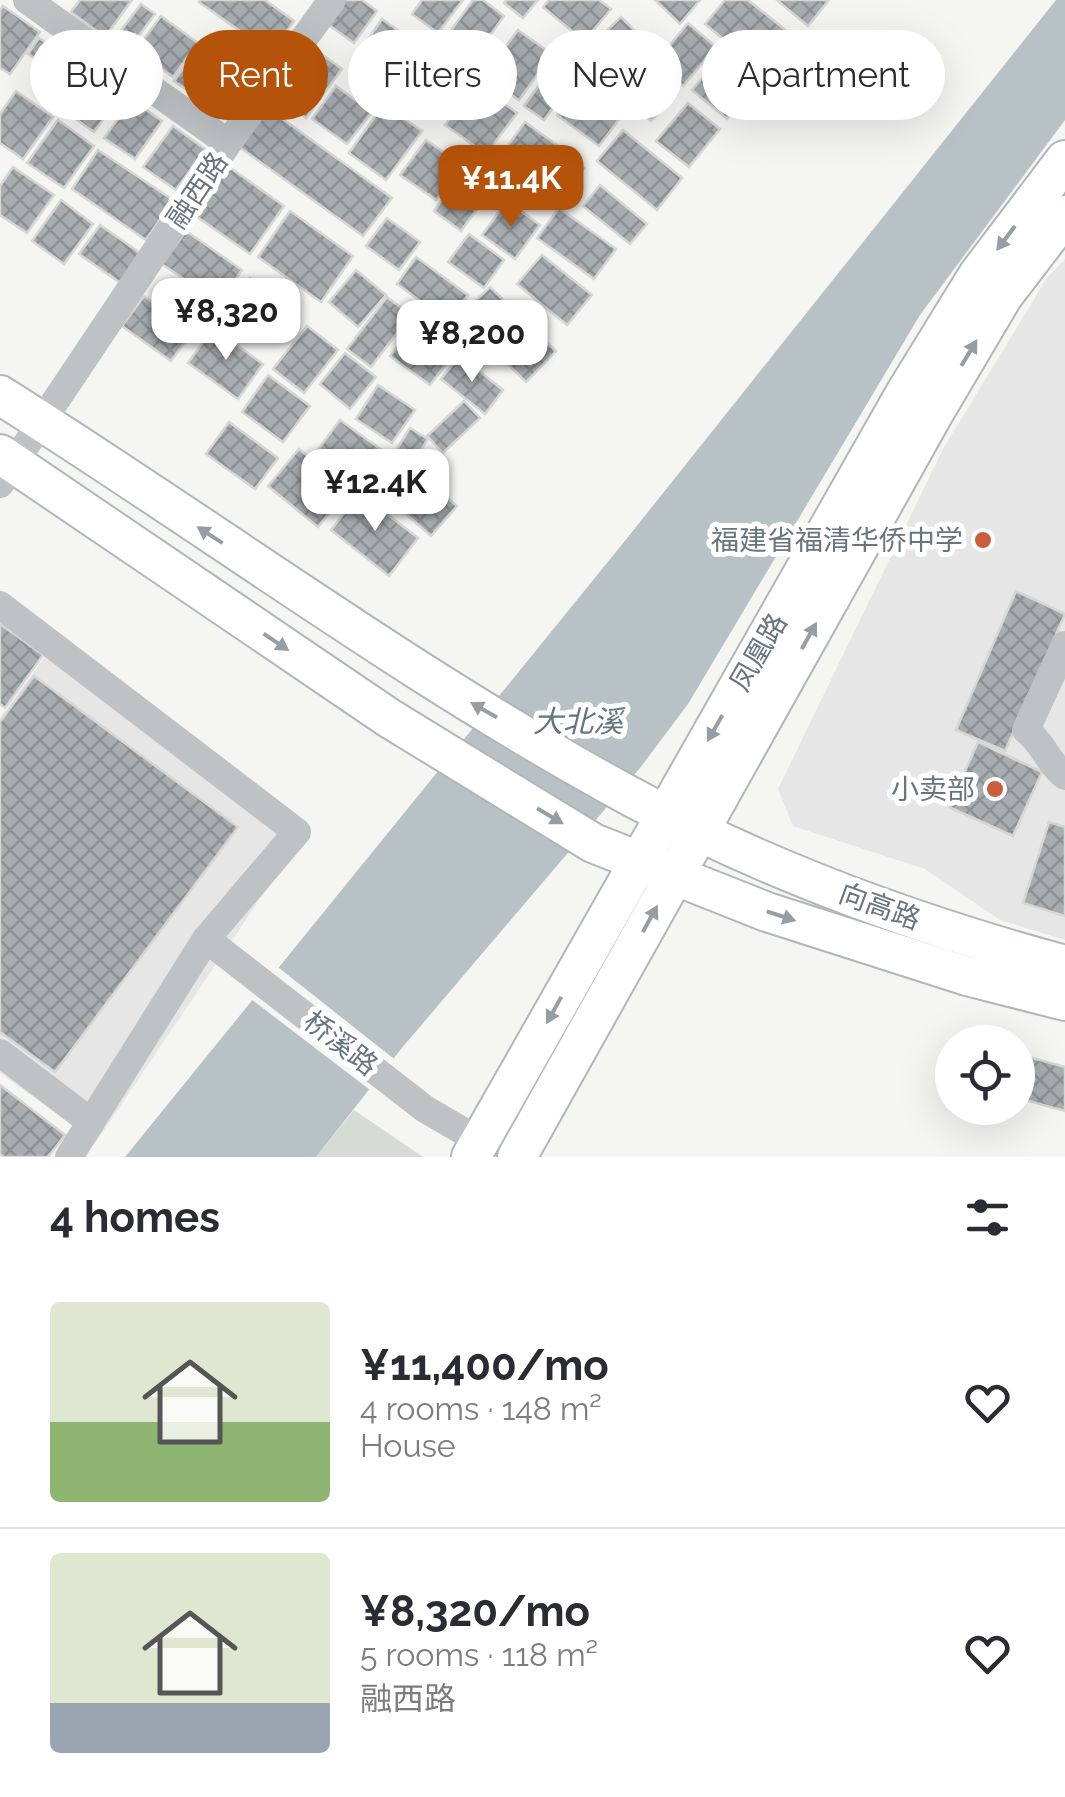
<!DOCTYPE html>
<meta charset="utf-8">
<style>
:root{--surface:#fff;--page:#f2f2f3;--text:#2b2b33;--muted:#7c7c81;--line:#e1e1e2;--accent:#b45309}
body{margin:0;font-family:Raleway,"Noto Sans SC",sans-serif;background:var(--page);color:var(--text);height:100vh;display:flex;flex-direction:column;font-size:38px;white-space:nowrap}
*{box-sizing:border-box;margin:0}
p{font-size:32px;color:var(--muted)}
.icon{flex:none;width:55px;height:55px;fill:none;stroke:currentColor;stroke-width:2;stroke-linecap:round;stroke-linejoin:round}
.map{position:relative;height:1157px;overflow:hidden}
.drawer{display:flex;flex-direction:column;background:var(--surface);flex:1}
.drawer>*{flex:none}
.hud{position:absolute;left:30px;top:30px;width:1005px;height:90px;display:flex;gap:20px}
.fabs{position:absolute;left:935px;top:1025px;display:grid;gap:20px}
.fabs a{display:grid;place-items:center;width:100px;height:100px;border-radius:50%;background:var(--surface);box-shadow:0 10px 40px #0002;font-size:50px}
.price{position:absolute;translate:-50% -85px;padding:0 22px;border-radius:20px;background:#fff;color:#222;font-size:32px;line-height:65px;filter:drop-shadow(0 2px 5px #0008)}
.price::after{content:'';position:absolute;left:50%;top:60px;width:30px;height:22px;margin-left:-15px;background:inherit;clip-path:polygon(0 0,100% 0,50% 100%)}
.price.on{background:var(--accent);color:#fff}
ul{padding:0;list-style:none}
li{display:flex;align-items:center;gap:30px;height:250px;padding:0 50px}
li+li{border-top:2px solid var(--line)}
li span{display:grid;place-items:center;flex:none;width:280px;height:200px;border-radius:10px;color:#555}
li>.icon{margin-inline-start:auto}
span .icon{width:120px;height:120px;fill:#fffc;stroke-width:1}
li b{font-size:42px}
h2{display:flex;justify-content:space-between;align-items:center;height:120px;padding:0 50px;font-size:42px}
.chip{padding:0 35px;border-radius:45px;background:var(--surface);box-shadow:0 10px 40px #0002;font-size:35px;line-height:90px}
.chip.on{background:var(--accent);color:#fff}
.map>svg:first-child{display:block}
.built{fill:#e5e6e5}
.park{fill:#d6dbd4}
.water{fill:#b8c1c5}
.pier{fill:#f5f5f2}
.building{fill:url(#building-cross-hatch);stroke:#d6d6d5;stroke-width:2.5}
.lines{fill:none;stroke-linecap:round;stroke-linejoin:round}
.secondary-casing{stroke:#b1b6b9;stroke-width:42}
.street{stroke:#bfc2c5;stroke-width:28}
.secondary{stroke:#fff;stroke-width:38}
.oneway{fill:#959ea5}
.poi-dot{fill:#cb5c3c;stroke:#fff;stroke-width:4}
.labels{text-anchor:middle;stroke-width:10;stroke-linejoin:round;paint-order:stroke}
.street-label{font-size:28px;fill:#68757f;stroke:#fff}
.poi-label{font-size:28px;fill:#68757f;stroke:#fff;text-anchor:end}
.water-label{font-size:30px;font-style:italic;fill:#63767b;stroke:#fff}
</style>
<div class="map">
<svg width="1065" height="1157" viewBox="0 0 1065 1157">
<defs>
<pattern id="building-cross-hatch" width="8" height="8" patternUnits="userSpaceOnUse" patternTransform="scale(2.5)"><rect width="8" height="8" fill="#a7adb1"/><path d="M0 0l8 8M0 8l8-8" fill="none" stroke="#8c9195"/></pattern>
</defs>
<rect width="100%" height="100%" fill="#f5f5f2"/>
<g class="built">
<polygon points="1065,259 1065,940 1000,920 925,869 793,826 778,789 943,449 1047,278"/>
<polygon points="56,642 305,832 96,1142 0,1073 0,718"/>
</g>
<polygon class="park" points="354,1110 423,1157 316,1157"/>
<polygon class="water" points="1056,0 1065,0 1065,120 920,315 688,704 640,768 401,1049 316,1157 125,1157 628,537"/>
<polygon class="pier" points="274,964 398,1062 374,1093 247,996"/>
<g class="building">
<polygon points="80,0 132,0 105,37 71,12"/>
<polygon points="201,0 265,0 294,21 271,53 199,2"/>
<polygon points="339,0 362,0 377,11 354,43 323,21"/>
<polygon points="422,0 463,0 438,33 412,14"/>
<polygon points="473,0 483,0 504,16 470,63 442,43"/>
<polygon points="507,0 538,0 523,18 504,3"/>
<polygon points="549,0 599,0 611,9 584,41 543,7"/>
<polygon points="655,0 700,0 680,24"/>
<polygon points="725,0 748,0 798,40 769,76 705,24"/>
<polygon points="777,0 829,0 808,26"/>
<polygon points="141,4 155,14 125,54 111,44"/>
<polygon points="3,6 40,32 10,74 0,68 0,10"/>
<polygon points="161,16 198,43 173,77 136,50"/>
<polygon points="621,17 652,48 624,76 593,44"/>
<polygon points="382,19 416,43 396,71 363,47"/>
<polygon points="688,23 716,47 683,86 655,63"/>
<polygon points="518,30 552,54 519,100 484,75"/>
<polygon points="39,38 65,56 54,73 28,54"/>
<polygon points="202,42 249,76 221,114 174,81"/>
<polygon points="309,45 342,69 306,118 273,94"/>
<polygon points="422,52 464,83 443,110 402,80"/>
<polygon points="71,54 124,91 94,132 42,95"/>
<polygon points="722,54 758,83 727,119 692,90"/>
<polygon points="556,62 576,76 544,120 524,106"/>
<polygon points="642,63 676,94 651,121 617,91"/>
<polygon points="583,79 626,110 599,146 557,115"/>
<polygon points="475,83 517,113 486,154 445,125"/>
<polygon points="336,86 372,112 347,144 312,119"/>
<polygon points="16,91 53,117 23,159 0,143 0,114"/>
<polygon points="132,100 162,121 135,159 104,138"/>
<polygon points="688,103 720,129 689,167 656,141"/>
<polygon points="384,104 422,131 386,180 349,153"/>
<polygon points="266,107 392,198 363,236 238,146"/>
<polygon points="58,120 94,146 64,188 27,163"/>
<polygon points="525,122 557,145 524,189 493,166"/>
<polygon points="173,126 205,149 176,190 143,167"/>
<polygon points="623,130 682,178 657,210 597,161"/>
<polygon points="426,140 462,165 436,200 400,175"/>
<polygon points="98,150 173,200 146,240 72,189"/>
<polygon points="560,151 584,168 553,209 530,192"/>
<polygon points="225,164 284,206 250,254 190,212"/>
<polygon points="13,167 54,195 27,233 0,215 0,186"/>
<polygon points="455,182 482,202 461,231 434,211"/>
<polygon points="600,185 647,224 630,244 583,206"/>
<polygon points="61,200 93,224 64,264 32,241"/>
<polygon points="507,201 540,225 515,259 482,235"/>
<polygon points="559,208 616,249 594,279 537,238"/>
<polygon points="290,211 353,256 321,302 258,257"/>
<polygon points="387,218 420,242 399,270 366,246"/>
<polygon points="100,225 143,255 122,284 79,254"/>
<polygon points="186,231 242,270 219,303 162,264"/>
<polygon points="469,234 504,260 484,288 448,262"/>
<polygon points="542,255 592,295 567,325 517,284"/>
<polygon points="416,257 468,295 449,322 397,284"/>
<polygon points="356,270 386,295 358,327 329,302"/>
<polygon points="250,278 276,296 246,338 220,320"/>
<polygon points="490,287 556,351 526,382 459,317"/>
<polygon points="144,296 193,331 171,361 122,326"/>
<polygon points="387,297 411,315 371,367 347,349"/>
<polygon points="415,324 454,354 430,385 390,356"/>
<polygon points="307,326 338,350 304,393 273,369"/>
<polygon points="213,328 263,364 238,399 188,363"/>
<polygon points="345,353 376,377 350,409 320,384"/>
<polygon points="460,356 503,390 485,414 441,379"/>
<polygon points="268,375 310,406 283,442 242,412"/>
<polygon points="378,385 415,410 392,443 356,419"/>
<polygon points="464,401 480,418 443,453 427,436"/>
<polygon points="340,420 386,453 363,485 317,451"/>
<polygon points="229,422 278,458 255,489 206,454"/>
<polygon points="410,428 428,439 405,474 388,463"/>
<polygon points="299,449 348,489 318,527 268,486"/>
<polygon points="415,470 457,506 431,536 389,499"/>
<polygon points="360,493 418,538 389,576 331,530"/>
<polygon points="1016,591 1065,614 1005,751 956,730"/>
<polygon points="0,624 43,655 5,708 0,704"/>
<polygon points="34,676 238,827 55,1072 0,1032 0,722"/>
<polygon points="978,742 1042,772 1013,836 949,807"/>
<polygon points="1049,822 1065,827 1065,916 1023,903"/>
<polygon points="1018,1054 1065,1067 1065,1111 1018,1098"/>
<polygon points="0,1085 65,1135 48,1157 4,1157 0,1154"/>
</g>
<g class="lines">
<defs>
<g id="secondary">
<path d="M 0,395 C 210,527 409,676 628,795 C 765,870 914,924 1065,965"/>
<polyline points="0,454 389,718 593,843 767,912 967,976 1065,1001"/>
<polyline points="471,1157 906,392 978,275 1065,160"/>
<polyline points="517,1157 935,411 1003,296 1065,215"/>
</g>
</defs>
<use href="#secondary" class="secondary-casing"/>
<g class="street">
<polyline points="27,0 228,143"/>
<polyline points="0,484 228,143 332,0"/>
<polyline points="0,605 297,832 206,939 69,1157"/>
<path d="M 1065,645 L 1026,730 C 1045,745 1047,762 1065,776"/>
<polyline points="206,939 425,1109 480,1141"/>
<polyline points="0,1053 91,1122"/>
</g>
<use href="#secondary" class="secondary"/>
</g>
<defs><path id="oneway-solid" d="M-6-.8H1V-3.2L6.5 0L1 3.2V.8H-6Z" transform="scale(2.5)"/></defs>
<g class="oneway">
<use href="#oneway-solid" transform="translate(1006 238) rotate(127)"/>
<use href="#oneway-solid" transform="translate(969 353) rotate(-59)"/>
<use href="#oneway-solid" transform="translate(210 535) rotate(-147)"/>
<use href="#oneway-solid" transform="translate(809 636) rotate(-61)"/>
<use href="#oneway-solid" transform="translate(276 642) rotate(34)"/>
<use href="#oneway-solid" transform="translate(484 710) rotate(-150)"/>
<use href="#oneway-solid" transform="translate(715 728) rotate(120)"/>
<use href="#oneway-solid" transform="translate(550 816) rotate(31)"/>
<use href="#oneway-solid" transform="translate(781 916) rotate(18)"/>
<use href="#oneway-solid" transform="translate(650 919) rotate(-61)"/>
<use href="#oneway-solid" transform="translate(554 1010) rotate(119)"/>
</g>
<g class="poi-dot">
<circle cx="983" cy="540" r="10"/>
<circle cx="995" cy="789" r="10"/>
</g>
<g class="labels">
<g class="street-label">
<text transform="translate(197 190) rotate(-56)" y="10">融西路</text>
<text transform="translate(758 652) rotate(-60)" y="10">凤凰路</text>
<text transform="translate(880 906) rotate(20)" y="10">向高路</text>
<text transform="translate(341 1043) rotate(38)" y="10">桥溪路</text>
</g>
<g class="poi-label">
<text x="963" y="550">福建省福清华侨中学</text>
<text x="975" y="799">小卖部</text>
</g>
<g class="water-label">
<text x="578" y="732">大北溪</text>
</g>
</g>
</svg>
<div class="fabs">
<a><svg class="icon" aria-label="locate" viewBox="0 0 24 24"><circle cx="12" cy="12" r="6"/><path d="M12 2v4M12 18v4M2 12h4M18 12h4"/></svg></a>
</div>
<b class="price on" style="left:511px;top:230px">¥11.4K</b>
<b class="price" style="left:226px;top:363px">¥8,320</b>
<b class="price" style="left:472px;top:385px">¥8,200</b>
<b class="price" style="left:375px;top:534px">¥12.4K</b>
<div class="hud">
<a class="chip">Buy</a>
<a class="chip on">Rent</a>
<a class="chip">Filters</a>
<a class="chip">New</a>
<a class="chip">Apartment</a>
</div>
</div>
<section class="drawer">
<h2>4 homes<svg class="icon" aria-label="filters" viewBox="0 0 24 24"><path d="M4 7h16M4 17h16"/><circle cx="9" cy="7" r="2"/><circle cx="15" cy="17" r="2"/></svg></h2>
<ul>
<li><span style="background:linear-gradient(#dfe7d0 60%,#8fb573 0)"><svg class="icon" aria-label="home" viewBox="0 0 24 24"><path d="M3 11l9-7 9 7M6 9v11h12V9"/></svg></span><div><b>¥11,400/mo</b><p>4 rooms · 148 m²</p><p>House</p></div><svg class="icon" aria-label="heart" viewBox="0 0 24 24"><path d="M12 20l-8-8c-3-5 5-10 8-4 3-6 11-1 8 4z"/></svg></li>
<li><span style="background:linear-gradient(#dfe7d0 75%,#9aa5b1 0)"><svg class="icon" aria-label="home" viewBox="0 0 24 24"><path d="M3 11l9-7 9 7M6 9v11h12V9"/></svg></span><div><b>¥8,320/mo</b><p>5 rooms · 118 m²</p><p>融西路</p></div><svg class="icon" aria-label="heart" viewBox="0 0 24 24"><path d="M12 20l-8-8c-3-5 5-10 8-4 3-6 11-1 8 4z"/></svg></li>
</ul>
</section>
